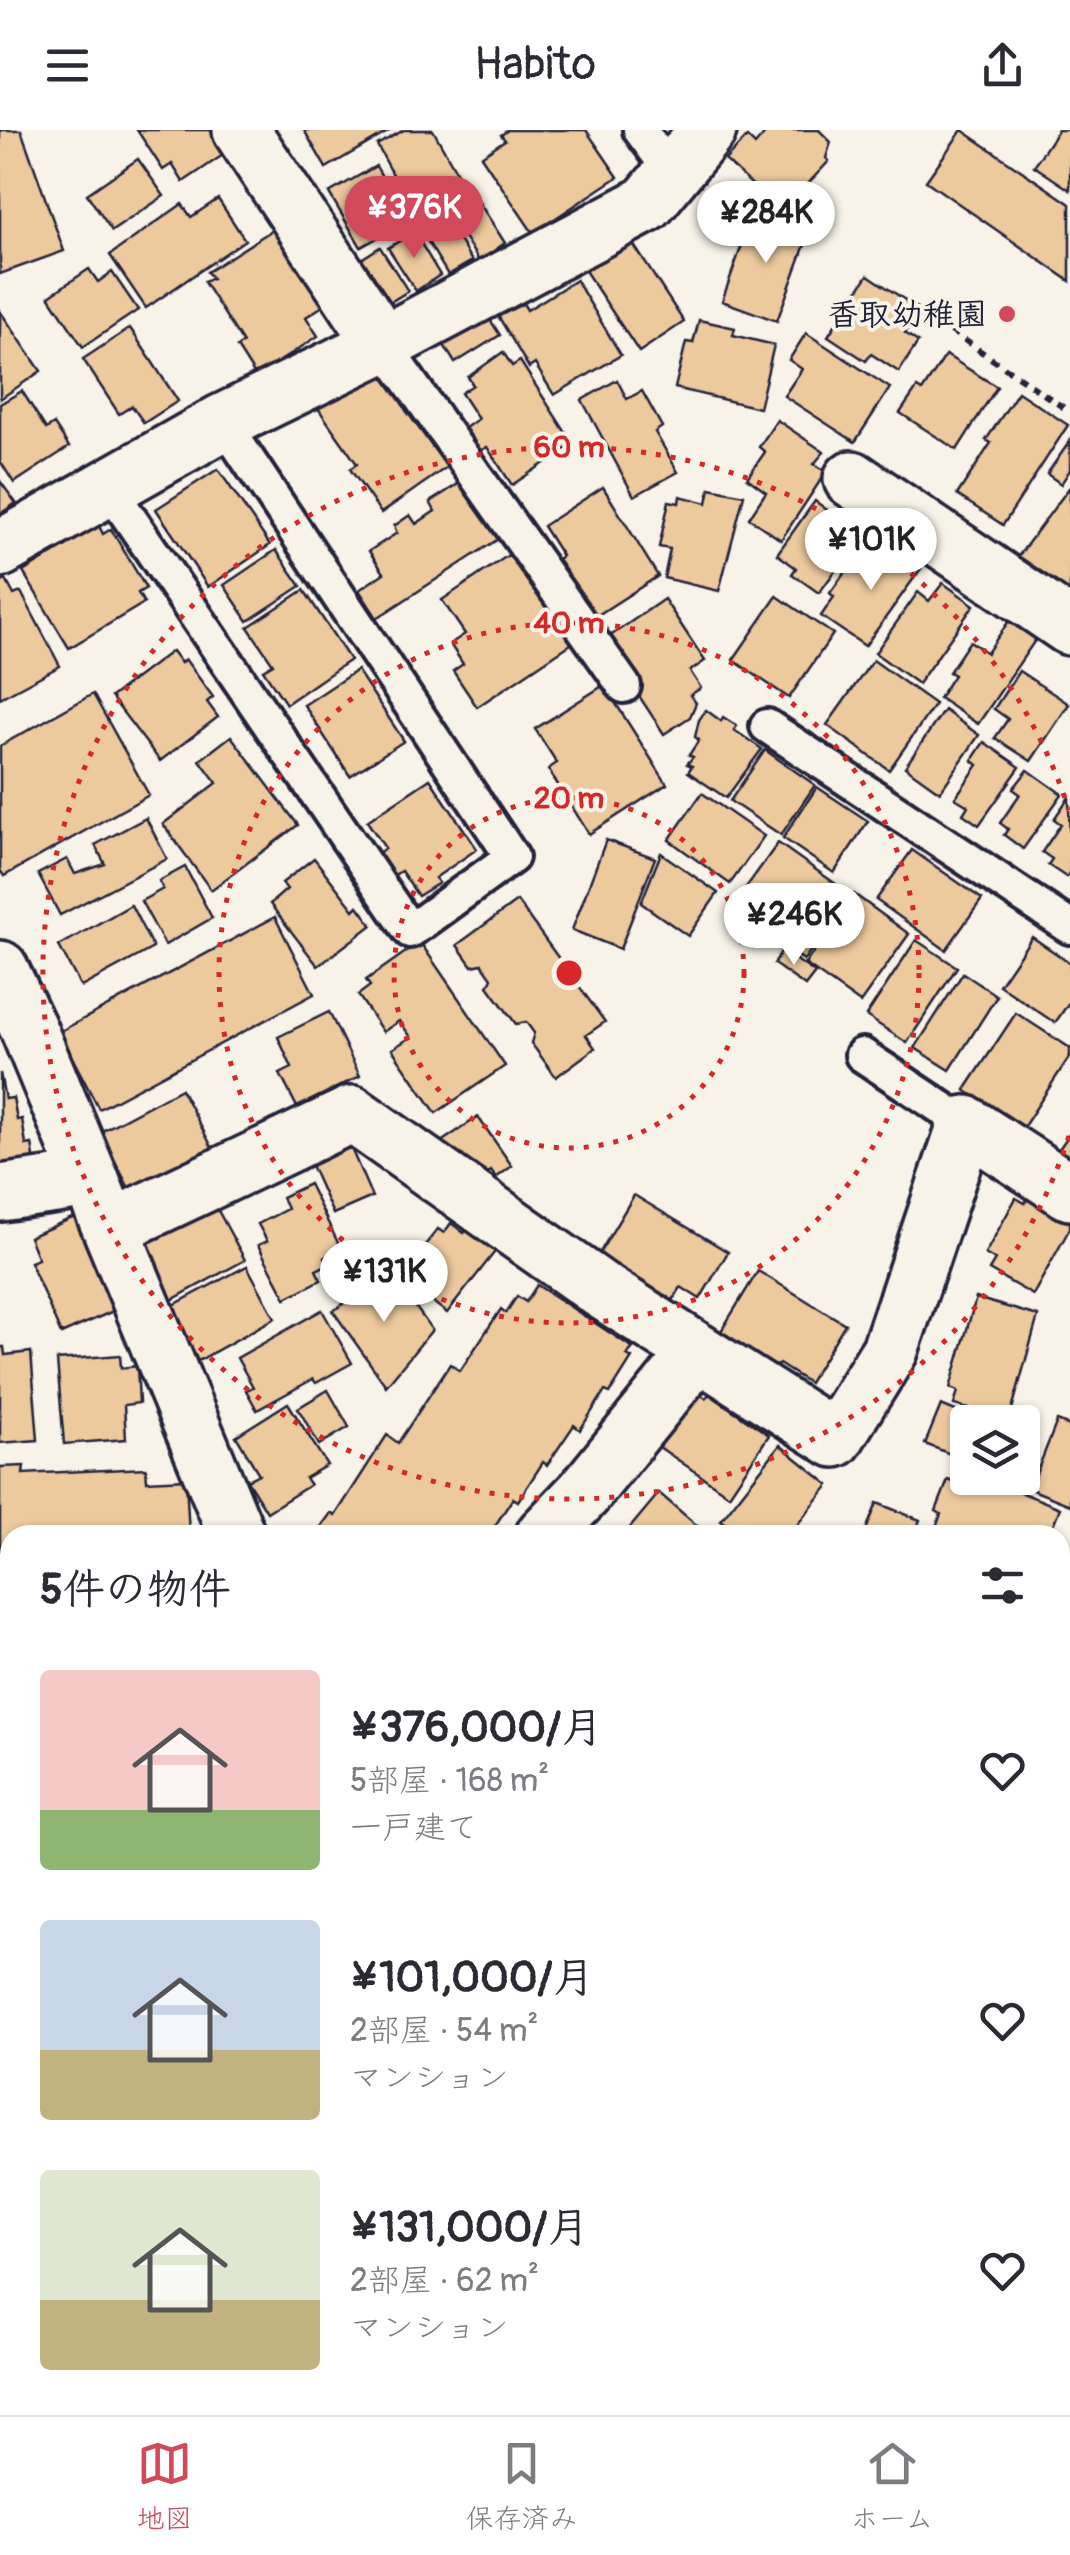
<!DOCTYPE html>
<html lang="ja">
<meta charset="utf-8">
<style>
:root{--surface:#fff;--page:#f2f2f3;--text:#2b2b33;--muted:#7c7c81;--line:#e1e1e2;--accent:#d1495b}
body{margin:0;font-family:Pangolin,"Klee One",sans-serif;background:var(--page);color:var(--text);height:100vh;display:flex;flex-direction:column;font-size:38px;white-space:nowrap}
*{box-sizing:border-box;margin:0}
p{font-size:32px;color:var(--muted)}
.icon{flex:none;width:55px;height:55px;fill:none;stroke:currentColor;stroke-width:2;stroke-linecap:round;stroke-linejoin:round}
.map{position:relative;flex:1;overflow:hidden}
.drawer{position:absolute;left:0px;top:1395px;width:1070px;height:890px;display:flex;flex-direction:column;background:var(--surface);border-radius:30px 30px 0 0;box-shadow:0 2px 8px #0004}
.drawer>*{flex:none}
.tools{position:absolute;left:950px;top:1275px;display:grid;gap:20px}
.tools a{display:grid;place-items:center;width:90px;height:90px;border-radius:10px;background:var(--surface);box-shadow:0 2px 8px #0004;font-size:50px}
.price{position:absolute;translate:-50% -85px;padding:0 22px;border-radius:35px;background:#fff;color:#222;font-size:32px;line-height:65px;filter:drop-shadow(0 2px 5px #0008)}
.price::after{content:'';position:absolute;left:50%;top:60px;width:30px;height:22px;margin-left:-15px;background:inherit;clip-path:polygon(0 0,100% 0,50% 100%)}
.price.on{background:var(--accent);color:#fff}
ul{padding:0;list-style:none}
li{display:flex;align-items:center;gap:30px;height:250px;padding:0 40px}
li span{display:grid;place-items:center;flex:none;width:280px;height:200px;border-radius:10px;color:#555}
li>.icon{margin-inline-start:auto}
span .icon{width:120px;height:120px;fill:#fffc;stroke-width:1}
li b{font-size:42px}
h2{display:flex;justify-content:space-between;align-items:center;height:120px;padding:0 40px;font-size:42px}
header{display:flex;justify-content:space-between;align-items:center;height:130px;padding:0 40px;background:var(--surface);font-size:45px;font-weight:600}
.tab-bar{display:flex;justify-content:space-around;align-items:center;height:140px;border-top:2px solid var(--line);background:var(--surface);font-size:28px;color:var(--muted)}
.tab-bar a{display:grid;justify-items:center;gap:5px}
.tab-bar .on{color:var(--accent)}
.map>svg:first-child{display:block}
.building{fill:#edca9e;stroke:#22223b;stroke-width:2.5}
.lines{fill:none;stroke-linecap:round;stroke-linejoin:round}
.service-casing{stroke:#22223b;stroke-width:40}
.minor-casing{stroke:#22223b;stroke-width:62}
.tertiary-casing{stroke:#22223b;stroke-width:62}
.path{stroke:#22223b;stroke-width:6;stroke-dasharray:8 8;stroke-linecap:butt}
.service{stroke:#f7f3e8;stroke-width:32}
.minor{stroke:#f7f3e8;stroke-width:55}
.tertiary{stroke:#f7f3e8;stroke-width:55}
.ring{fill:none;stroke:#d62828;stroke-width:5;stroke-dasharray:5 10}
.poi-dot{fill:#d1495b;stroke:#f7f3e8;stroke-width:4}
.labels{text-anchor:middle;stroke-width:8;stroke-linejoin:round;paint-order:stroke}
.poi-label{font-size:32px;font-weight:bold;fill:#22223b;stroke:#f7f3e8;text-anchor:end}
.centre{fill:#d62828;stroke:#f7f3e8;stroke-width:5}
.ring-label{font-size:30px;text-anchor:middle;font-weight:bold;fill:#d62828;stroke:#f7f3e8;stroke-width:8;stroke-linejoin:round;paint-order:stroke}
</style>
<header><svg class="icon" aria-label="menu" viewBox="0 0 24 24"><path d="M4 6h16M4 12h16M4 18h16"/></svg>Habito<svg class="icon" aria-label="share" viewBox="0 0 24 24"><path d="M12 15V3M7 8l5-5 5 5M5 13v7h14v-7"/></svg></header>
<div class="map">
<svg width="1070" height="2285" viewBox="0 0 1070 2285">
<rect width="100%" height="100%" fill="#f7f3e8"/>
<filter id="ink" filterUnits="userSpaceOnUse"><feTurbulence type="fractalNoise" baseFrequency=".01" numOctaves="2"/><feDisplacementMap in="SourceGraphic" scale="20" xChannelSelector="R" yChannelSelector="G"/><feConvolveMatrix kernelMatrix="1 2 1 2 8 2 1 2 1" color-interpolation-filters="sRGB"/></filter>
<g filter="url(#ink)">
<g class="building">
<polygon points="0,0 21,0 64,121 0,144"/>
<polygon points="137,0 216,0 229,21 183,52 172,34 163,40"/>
<polygon points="304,0 391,0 326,38"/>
<polygon points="404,0 433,0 465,57 415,85 377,15"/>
<polygon points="508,0 586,0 618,47 533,103 481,26 505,10 501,5"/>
<polygon points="768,0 819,0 831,12 826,28 829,31 806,56 818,67 800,87 782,82 725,30 747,7 755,15"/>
<polygon points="962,0 1070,74 1070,151 926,51"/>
<polygon points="1058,0 1070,0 1070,60 1034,36"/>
<polygon points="138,29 164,66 112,101 87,64"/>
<polygon points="376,36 404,86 398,90 400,95 361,117 329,63"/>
<polygon points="473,63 505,113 479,131 447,80"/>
<polygon points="218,69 245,110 146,178 110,125 182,74 191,87"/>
<polygon points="754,81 810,101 777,191 722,171"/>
<polygon points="445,88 472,131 448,145 422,102"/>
<polygon points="277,97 326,174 306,187 318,206 256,247 237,217 243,213 204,152 212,148 207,142"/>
<polygon points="414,102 440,145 416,161 388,118"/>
<polygon points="626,103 684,192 639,222 580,133"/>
<polygon points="380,117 408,161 379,179 352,135"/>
<polygon points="89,139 98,152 112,142 138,180 83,217 49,166"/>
<polygon points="868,145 920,180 905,203 918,212 899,242 871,224 866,231 828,206"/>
<polygon points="576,150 621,225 554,265 535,234 529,238 494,179 518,165 527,180"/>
<polygon points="482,177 500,205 455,233 437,204"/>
<polygon points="0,181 41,241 0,269"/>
<polygon points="699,190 735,198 733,205 774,215 759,278 675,258 686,212 693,213"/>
<polygon points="130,198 178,271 144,293 132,276 119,284 83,229"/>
<polygon points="806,203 890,258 855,312 784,266 802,239 789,230"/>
<polygon points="503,222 512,236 520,231 573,314 512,355 487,317 480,321 465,298 478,289 461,263 473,255 468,247"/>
<polygon points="946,225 997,257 957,320 900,283 917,258 922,261"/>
<polygon points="387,236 413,273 405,279 447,337 381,383 350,339 357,334 315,274"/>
<polygon points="617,250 627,269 642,261 662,297 655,302 678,342 634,366 582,270"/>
<polygon points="22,261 46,299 54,294 69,317 14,353 0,331 0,274"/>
<polygon points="1018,262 1068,295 1003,395 957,365 991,313 986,310"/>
<polygon points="777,290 824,322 814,334 826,342 781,410 749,388 766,362 747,348 765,322 759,317"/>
<polygon points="1070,311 1070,340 1061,354 1047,344"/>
<polygon points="218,339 270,415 208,457 156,379"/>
<polygon points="0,351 16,373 0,384"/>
<polygon points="463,351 500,408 377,488 359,460 384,443 369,421 397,403 394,396 410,385 416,394 435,381 430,372"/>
<polygon points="603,357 658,446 593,488 555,431 562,426 543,396"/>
<polygon points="710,358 744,365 719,461 664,448 670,419 659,417 669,371 679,373 680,366 707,373"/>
<polygon points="1069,358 1070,359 1070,467 1017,428"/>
<polygon points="815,371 842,391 832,404 852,418 819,463 792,444 796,438 777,424"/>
<polygon points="99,396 103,404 111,399 146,458 138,463 144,473 69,518 23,442"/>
<polygon points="895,412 925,433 865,516 821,486 834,467 830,463 858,424 878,438"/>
<polygon points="276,420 301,456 248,491 224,455"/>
<polygon points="513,422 574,512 477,577 453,541 463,534 450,514 465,504 442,470"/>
<polygon points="6,450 14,465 21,462 60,536 0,568 0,453"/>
<polygon points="943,453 974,475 918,554 875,523 918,462 929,471"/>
<polygon points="304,460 350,530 286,574 263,540 273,534 248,497"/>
<polygon points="777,466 833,504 789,568 733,530"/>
<polygon points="664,469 705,531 690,541 701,558 690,565 696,573 690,587 664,604 603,511"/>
<polygon points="1013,485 1040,503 978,594 939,568 954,545 949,542 970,511 987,523"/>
<polygon points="172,521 181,533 185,529 213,567 207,572 218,587 160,631 111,567"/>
<polygon points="873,530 935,574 889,640 827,595"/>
<polygon points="357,540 404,611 350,646 304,575"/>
<polygon points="1019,541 1069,574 1031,631 995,608 1008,589 994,579"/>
<polygon points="604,555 667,654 589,704 548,639 557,633 535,599"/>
<polygon points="93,564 149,665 4,746 0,740 0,616"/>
<polygon points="706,580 721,591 723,587 737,596 734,600 762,619 726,668 688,642 692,636 687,634 693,627 689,625 699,610 695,607 699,590"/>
<polygon points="944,580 979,605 940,662 905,637"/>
<polygon points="231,606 298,695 211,760 163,694 217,653 200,630"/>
<polygon points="984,612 1020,637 979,695 963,684 968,676 955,668 978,635 972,630"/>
<polygon points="765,620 815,655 781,705 730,671"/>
<polygon points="1028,640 1062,664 1023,719 1004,705 1008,699 1000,693 1020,664 1013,659"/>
<polygon points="430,649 477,719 435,748 439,753 418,766 401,741 391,747 376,725 385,718 367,691"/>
<polygon points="817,657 868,691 834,743 783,708"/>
<polygon points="702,663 764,706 730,754 669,710"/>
<polygon points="1069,667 1070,742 1066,747 1048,735 1052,729 1042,722 1061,694 1054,689"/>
<polygon points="146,688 167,729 60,785 38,744 67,729 75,744 105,734 95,715"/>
<polygon points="606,710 655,728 620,819 572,800"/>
<polygon points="778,713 850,764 804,830 786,818 800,798 745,759"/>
<polygon points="912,720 982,769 946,820 876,770"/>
<polygon points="661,723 718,763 688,806 641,773"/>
<polygon points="314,728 354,780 358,776 372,795 318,836 270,774 287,759 282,753"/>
<polygon points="185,737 212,788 165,815 141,771 163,759 159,751"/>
<polygon points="854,764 909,804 860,873 805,834"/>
<polygon points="517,771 605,892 586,905 595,918 556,947 531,913 534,903 526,892 516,894 488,856 492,848 482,834 472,836 457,815"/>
<polygon points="131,775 153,818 81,857 59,816"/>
<polygon points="275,787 314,864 99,979 59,902"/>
<polygon points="1032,807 1070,833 1070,871 1055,893 999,855"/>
<polygon points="916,810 957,837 907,913 866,886"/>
<polygon points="420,812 505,936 436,983 392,919 411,907 399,891 383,902 358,865 370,856 366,850"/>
<polygon points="782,820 815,843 805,856 774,834"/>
<polygon points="963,843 997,866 950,940 915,918"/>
<polygon points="329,882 360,946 297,977 280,944 292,938 278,907"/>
<polygon points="1016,883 1070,918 1070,926 1017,1007 988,988 994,979 965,960"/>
<polygon points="0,943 5,969 13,968 17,990 22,989 26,1015 32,1014 35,1034 0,1040"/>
<polygon points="181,959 213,1019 131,1062 100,1002"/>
<polygon points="478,987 512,1036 496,1048 491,1041 479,1050 463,1026 455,1032 441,1012"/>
<polygon points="1070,1003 1070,1031 1057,1022"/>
<polygon points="350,1016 372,1067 333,1084 310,1033"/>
<polygon points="309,1054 341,1119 325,1127 329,1134 316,1140 321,1150 286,1168 258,1115 267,1111 258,1094 287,1079 282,1067"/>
<polygon points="634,1065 728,1122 700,1169 681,1157 668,1179 593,1134"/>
<polygon points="1016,1068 1025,1073 1028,1068 1070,1091 1070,1098 1033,1165 989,1140 995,1130 985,1124"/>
<polygon points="215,1075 245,1130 166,1173 142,1130 148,1111"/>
<polygon points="79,1085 120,1178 61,1204 30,1132 38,1129 29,1107"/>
<polygon points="473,1092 501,1114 447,1183 394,1142 415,1116 421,1120 438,1099 444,1103 451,1093 464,1103"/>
<polygon points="247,1136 275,1188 198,1231 170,1177"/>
<polygon points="390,1141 432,1200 386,1256 333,1181"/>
<polygon points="758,1141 845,1194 809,1253 779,1234 773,1240 718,1206"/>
<polygon points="537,1155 633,1218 627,1225 632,1228 610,1263 605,1261 580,1300 574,1295 547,1335 543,1332 518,1371 513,1368 489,1405 315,1405 331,1383 335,1386 387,1305 398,1313 450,1234 460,1241 501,1179 506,1183 517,1166 526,1172"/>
<polygon points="976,1168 1038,1186 1009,1290 954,1275 958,1261 950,1258"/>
<polygon points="322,1180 352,1233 316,1253 313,1249 257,1280 246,1260 253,1257 237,1228"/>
<polygon points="0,1217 4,1217 5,1225 31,1222 38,1310 0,1313"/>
<polygon points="120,1225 121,1238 137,1236 139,1273 124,1275 126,1309 64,1314 57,1230"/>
<polygon points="328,1260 349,1297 319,1315 298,1278"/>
<polygon points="696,1262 706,1268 709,1264 769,1305 729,1365 659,1317"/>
<polygon points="288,1273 327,1335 305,1348 310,1355 267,1382 247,1350 259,1344 236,1306"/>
<polygon points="941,1275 982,1292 985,1287 1000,1292 968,1292 968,1331 925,1314"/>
<polygon points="1057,1291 1070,1296 1070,1375 1030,1359"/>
<polygon points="780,1315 829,1355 789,1405 740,1405 721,1390"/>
<polygon points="24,1336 23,1344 146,1338 147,1351 186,1349 189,1405 10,1405 10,1425 0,1425 0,1337"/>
<polygon points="961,1338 968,1340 968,1348 985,1348 1060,1378 1049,1405 933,1405 941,1384 936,1381 948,1350 956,1353"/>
<polygon points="659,1363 708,1405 624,1405"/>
<polygon points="877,1373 920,1390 914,1405 864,1405"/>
<polygon points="1060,1560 1070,1564 1070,1632 1060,1628"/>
<polygon points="0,1568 7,1568 5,1628 0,1628"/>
<rect x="0" y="1638" width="10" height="72"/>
<polygon points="1060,1642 1070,1645 1070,1678 1066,1692 1062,1690 1060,1696"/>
<polygon points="1064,1694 1070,1696 1070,1800 1060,1795 1060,1706"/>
<rect x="0" y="1783" width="9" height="81"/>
<rect x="0" y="1966" width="10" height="80"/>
<rect x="0" y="2051" width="10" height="77"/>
<rect x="0" y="2172" width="10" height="73"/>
<polygon points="0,2249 10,2249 10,2275 27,2275 27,2285 0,2285"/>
<rect x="57" y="2275" width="75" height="10"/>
<rect x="177" y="2275" width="107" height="10"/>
<polygon points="308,2275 402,2275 402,2285 307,2285"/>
<polygon points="629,2275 669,2275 656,2285 637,2285"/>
<polygon points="779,2275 839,2275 825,2285 786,2285"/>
<polygon points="856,2275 872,2275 897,2285 844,2285 845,2282 852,2285"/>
</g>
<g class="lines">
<defs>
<g id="service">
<polyline points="640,0 672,43"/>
<polyline points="383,214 624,556"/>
<polyline points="109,358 410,801 512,727 223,292"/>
<polyline points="767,596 1070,797"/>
<polyline points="862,925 966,994"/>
</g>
<g id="minor">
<polyline points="241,0 383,214"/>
<polyline points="852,349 1070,497"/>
<polyline points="0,419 223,292 383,214 647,74 708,0"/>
<polyline points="0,839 28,898 237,1405"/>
<polyline points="0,1063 91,1050"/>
<polyline points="111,1098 352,984 601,1160 835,1309 890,1220 966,994 1070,1062"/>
<polyline points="544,1405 584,1363 698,1222"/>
<polyline points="0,1943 10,1943"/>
<polyline points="0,2149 10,2149"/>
<polyline points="594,2275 599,2285"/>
<polyline points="160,2285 160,2275"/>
<polyline points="426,2285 426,2275"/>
</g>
<g id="tertiary">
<polyline points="1060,1989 1070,1960"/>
<polyline points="953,2285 957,2275"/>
</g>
</defs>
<use href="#service" class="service-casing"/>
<use href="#minor" class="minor-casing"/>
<use href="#tertiary" class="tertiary-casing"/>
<polyline class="path" points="951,201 1070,282"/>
<use href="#service" class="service"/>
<use href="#minor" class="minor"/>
<use href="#tertiary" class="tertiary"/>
</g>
</g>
<g class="ring">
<circle cx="569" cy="843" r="175"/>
<circle cx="569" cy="843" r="350"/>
<path d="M1069 1006A526 526 0 1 1 1069 680"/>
</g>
<circle class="poi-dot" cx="1007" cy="184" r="10"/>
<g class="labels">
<g class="poi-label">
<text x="987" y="195">香取幼稚園</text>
</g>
</g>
<circle cx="569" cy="843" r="15" class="centre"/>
<g class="ring-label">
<text x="569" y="327">60 m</text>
<text x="569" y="503">40 m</text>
<text x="569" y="678">20 m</text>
</g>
</svg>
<div class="tools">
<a><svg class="icon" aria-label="layers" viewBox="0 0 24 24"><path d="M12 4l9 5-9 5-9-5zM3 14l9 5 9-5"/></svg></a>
</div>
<b class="price on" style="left:414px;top:131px">¥376K</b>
<b class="price" style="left:766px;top:136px">¥284K</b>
<b class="price" style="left:871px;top:463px">¥101K</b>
<b class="price" style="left:794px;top:838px">¥246K</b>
<b class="price" style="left:384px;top:1195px">¥131K</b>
<section class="drawer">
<h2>5件の物件<svg class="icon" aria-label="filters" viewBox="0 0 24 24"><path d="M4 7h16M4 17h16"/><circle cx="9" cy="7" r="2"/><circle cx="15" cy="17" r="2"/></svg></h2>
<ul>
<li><span style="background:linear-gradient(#f6c9c9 70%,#8fb573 0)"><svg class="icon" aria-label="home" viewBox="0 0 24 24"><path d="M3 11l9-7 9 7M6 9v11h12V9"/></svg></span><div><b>¥376,000/月</b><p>5部屋 · 168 m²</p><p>一戸建て</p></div><svg class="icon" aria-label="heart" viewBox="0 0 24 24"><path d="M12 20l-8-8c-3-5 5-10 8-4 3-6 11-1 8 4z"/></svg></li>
<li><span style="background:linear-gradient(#c9d6e8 65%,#c2b280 0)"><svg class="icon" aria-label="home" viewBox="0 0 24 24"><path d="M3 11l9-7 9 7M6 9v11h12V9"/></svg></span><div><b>¥101,000/月</b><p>2部屋 · 54 m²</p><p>マンション</p></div><svg class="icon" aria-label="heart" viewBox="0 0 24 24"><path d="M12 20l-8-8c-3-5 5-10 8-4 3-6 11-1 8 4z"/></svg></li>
<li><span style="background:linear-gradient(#dfe7d0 65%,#c2b280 0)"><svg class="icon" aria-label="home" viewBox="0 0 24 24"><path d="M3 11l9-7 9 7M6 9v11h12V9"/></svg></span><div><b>¥131,000/月</b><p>2部屋 · 62 m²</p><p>マンション</p></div><svg class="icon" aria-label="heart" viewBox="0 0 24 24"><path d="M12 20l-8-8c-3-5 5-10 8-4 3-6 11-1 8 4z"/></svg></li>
</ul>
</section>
</div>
<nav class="tab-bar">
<a class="on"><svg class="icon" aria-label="map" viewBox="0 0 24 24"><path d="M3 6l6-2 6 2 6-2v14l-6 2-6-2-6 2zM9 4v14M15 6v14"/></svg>地図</a>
<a><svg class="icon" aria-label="saved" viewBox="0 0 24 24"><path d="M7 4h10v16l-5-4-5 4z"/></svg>保存済み</a>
<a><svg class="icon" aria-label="home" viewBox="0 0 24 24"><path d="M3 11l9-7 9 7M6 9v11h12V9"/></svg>ホーム</a>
</nav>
